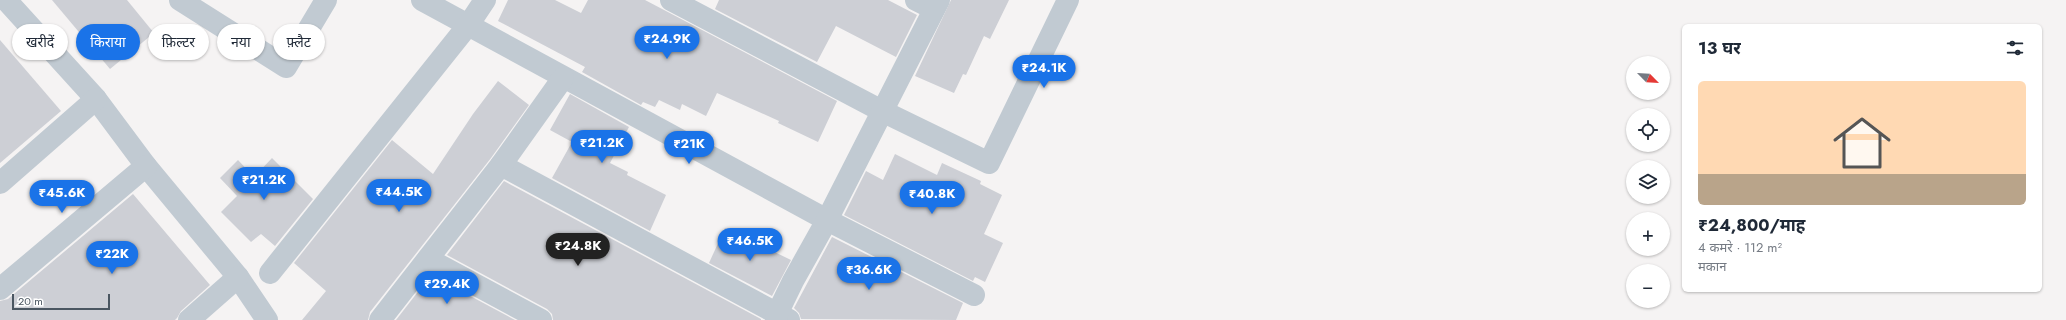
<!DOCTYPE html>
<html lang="hi">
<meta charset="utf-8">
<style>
:root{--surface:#fff;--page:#f6f6f7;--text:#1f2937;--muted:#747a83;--line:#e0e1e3;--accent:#1a73e8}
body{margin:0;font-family:Jost,"Noto Sans Devanagari",sans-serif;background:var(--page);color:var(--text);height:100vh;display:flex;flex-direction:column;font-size:15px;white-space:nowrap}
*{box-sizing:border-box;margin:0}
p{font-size:13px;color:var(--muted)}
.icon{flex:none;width:22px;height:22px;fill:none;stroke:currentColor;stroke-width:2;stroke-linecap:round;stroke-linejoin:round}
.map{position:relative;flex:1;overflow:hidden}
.details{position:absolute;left:1682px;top:24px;width:360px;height:268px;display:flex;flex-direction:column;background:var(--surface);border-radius:6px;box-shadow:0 1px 3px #0004}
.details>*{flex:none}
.top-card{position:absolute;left:12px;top:24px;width:380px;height:36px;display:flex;gap:8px}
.needle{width:26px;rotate:114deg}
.controls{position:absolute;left:1626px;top:56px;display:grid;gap:8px}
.controls a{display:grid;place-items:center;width:44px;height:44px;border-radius:50%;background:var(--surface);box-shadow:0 1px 3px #0004;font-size:20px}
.scale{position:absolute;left:12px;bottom:10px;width:98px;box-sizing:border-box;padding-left:4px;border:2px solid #4a5661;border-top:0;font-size:11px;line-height:14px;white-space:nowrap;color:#4a5661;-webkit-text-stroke:3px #fff;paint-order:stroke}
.price{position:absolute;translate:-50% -34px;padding:0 9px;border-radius:14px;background:var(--accent);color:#fff;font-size:13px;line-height:26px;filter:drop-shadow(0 1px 2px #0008)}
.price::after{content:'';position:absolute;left:50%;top:24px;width:12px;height:9px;margin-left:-6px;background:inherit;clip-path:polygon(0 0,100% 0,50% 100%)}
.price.on{background:#222;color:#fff}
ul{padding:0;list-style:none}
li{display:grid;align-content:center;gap:8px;height:212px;padding:0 16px}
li+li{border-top:1px solid var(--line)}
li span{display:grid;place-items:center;height:124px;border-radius:6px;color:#555}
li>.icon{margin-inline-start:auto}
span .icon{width:72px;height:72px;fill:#fffc;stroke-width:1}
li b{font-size:17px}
h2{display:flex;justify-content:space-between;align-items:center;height:48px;padding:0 16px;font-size:17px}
.chip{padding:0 14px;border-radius:18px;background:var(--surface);box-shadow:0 1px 3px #0004;font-size:14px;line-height:36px}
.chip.on{background:var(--accent);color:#fff}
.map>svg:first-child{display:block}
.building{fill:#cdcfd5}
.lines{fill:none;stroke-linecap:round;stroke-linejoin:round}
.minor{stroke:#c1cad2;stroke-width:22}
</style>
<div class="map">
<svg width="2066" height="320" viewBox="0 0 2066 320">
<rect width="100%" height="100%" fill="#f5f3f3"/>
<g class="building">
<polygon points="52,0 127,0 154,33 110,69"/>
<polygon points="508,0 555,0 581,13 588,0 645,0 837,101 818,142 778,123 779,121 717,93 706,116 682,104 680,110 659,100 655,107 643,102 641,105 582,72 585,67 498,21"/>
<polygon points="719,0 888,0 917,15 896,57 836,26 817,62 715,9"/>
<polygon points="951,0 1009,0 990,39 984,36 966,75 963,74 954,93 915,76"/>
<polygon points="0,40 61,111 0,163"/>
<polygon points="498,81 529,105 491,158 370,312 368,320 302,320 326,291 294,263 392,140 433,174 473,114"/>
<polygon points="570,94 629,127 610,163 628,172 627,175 666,195 650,231 552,178 572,142 550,130"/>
<polygon points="895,154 937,175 942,163 981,181 980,184 1002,195 984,234 1003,243 985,282 975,277 973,281 844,215 866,171 883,180"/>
<polygon points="272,158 313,199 275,246 261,234 251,242 221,212 237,196 220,178 238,160 254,177"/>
<polygon points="504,181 761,319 761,320 553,320 552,314 547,309 447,255"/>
<polygon points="133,194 210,285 181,311 177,318 175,320 0,320 0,301 8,299"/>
<polygon points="725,228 791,260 772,296 709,263"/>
<polygon points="832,237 963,303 956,320 801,319 799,313 794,308"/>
<polygon points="431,275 515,320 396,320"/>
</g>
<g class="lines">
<g class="minor">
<polyline points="6,0 96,99 146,166 238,277 267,320"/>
<polyline points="180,0 286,67 326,0"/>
<polyline points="422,0 827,220 974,295"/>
<polyline points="671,0 882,111 989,163 1068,0"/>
<polyline points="916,0 934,9"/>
<polyline points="501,165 789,320"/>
<polyline points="0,183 96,99"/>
<polyline points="428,259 541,320"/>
<polyline points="270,273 469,24 485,0"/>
<polyline points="0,289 146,166"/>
<polyline points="189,320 238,277"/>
<polyline points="380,320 501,165 563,78"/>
<polyline points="776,320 777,314 793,281 827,220 939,0"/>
</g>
</g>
</svg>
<div class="controls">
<a><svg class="needle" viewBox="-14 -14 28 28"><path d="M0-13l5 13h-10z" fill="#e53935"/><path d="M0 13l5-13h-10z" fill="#747a83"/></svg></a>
<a><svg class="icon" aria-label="locate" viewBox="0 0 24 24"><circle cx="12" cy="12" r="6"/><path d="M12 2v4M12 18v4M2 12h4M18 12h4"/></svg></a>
<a><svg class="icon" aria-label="layers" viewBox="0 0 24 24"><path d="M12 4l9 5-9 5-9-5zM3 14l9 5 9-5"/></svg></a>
<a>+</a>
<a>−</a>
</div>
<div class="scale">20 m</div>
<b class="price" style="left:667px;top:60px">₹24.9K</b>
<b class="price" style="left:1044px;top:89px">₹24.1K</b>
<b class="price" style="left:602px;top:164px">₹21.2K</b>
<b class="price" style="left:689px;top:165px">₹21K</b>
<b class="price" style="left:264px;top:201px">₹21.2K</b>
<b class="price" style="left:399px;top:213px">₹44.5K</b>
<b class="price" style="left:62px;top:214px">₹45.6K</b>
<b class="price" style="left:932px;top:215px">₹40.8K</b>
<b class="price" style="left:750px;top:262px">₹46.5K</b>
<b class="price on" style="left:578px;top:267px">₹24.8K</b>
<b class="price" style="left:112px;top:275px">₹22K</b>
<b class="price" style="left:869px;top:291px">₹36.6K</b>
<b class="price" style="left:447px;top:305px">₹29.4K</b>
<div class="top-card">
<a class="chip">खरीदें</a>
<a class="chip on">किराया</a>
<a class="chip">फ़िल्टर</a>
<a class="chip">नया</a>
<a class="chip">फ़्लैट</a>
</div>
<section class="details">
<h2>13 घर<svg class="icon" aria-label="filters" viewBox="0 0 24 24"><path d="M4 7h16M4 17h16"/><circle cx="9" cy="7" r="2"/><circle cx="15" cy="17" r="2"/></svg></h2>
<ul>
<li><span style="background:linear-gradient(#ffd9b3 75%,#b9a48a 0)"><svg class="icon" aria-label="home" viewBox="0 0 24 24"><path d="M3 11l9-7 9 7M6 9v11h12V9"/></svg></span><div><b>₹24,800/माह</b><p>4 कमरे · 112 m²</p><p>मकान</p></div></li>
</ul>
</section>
</div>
